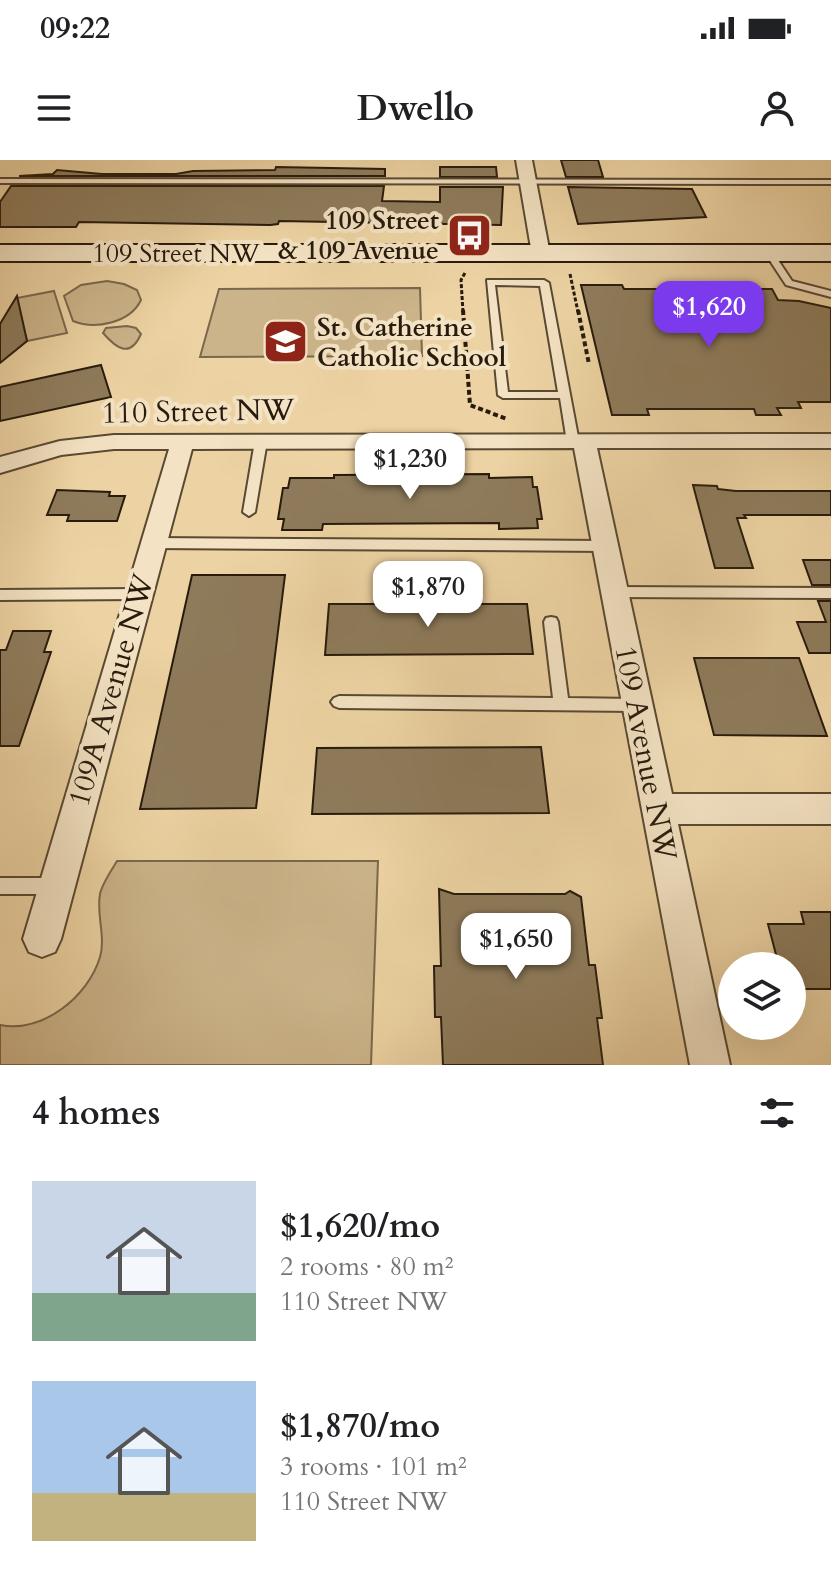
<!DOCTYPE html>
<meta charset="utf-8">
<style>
:root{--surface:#fff;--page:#f2f2f2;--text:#202124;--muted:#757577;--accent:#7c3aed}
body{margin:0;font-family:Cardo,serif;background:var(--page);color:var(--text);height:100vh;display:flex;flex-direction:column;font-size:30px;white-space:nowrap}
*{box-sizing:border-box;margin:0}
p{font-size:26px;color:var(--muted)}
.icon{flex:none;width:44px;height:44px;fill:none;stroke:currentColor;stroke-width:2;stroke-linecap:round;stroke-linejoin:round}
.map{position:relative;height:905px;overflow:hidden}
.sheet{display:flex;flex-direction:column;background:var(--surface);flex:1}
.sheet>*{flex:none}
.fabs{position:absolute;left:718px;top:792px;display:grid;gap:16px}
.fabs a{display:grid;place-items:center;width:88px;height:88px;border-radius:50%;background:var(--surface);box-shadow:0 8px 32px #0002;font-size:40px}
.price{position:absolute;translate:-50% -68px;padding:0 18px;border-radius:16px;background:#fff;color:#222;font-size:26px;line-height:52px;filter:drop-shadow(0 2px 4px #0008)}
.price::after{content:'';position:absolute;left:50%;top:48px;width:24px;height:18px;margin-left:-12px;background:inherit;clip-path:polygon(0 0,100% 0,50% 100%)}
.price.selected{background:var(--accent);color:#fff}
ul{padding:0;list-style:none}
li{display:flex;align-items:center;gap:24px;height:200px;padding:0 32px}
li span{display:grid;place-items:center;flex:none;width:224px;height:160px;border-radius:0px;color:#555}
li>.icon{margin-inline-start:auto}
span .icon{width:96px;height:96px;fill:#fffc;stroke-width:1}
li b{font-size:34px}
h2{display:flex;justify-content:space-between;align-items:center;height:96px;padding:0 32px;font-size:34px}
.status{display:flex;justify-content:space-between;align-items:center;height:56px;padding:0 40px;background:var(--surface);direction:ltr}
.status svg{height:22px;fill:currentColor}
header{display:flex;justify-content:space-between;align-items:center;height:104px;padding:0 32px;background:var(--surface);font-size:36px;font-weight:800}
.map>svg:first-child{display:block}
.green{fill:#ccb48a;stroke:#7a684c;stroke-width:2}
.building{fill:#8e7b5b;stroke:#281b0d;stroke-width:2}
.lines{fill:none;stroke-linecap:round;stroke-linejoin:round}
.lane-casing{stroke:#594932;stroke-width:4}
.street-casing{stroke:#594932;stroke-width:4}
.secondary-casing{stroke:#281b0d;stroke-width:4}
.path-far1{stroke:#281b0d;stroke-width:3;stroke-dasharray:4 2;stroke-linecap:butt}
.path{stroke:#281b0d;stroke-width:4;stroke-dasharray:5 3;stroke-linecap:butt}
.lane{fill:#f3e2c3;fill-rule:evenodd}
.street{fill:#f3e2c3;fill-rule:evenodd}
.secondary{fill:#f3e2c3;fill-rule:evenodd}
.labels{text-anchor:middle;stroke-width:8;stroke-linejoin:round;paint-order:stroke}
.far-poi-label{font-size:26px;font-weight:bold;fill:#281b0d;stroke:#f3e2c3;text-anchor:end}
.far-street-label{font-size:26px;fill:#281b0d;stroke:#f3e2c3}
.street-label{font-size:30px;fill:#281b0d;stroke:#f3e2c3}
</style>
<div class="status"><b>09:22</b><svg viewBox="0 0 49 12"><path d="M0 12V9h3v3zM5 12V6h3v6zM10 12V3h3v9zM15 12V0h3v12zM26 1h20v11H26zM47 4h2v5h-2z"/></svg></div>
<header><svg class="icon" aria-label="menu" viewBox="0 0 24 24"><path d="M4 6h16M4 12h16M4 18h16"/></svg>Dwello<svg class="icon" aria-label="person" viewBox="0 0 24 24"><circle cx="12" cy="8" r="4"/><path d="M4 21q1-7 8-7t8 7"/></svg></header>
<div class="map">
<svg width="831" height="905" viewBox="0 0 831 905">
<rect width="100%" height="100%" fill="#edd3a3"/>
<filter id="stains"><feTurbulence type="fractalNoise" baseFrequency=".0025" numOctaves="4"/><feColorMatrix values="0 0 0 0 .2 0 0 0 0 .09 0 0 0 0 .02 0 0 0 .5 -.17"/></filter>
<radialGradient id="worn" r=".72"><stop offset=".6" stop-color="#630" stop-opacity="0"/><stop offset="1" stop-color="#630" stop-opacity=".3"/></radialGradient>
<g class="green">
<path d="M 107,121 L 124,124 L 137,130 L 141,140 C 130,163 95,170 73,161 L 64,136 L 81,125 Z"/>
<polygon points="420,128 422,196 200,197 219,129"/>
<polygon points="54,131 67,173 27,181 17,138"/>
<path d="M 127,166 L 136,168 L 141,174 C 130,199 116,188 103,173 L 106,168 Z"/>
<path d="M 117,701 L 378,701 L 371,905 L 0,905 L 0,865 C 43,873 88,837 100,797 C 106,776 96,755 100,734 C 102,724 111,711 117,701 Z"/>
</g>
<g class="building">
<polygon points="561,0 598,0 603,17 566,17"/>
<polygon points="276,7 385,9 385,16 19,16 53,14 57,10 102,14 176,14 193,11 275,10"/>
<polygon points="440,7 496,7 497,17 440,17"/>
<polygon points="11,26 384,26 382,41 440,42 440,27 503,27 501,65 279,61 278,64 270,65 79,62 76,67 0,67 0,42"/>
<polygon points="568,27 692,29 706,57 578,64"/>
<polygon points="581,125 622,125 624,129 772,129 778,140 799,141 831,148 831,242 798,242 801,248 777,248 781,255 756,255 754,249 647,249 649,255 612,255"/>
<polygon points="17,136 27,181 0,203 0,164"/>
<polygon points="101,205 111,237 0,261 0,227"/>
<polygon points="489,314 489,318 532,317 533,327 537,327 542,359 537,359 538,368 499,369 499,363 323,364 322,370 282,370 284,359 278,359 283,328 288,328 290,318 334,318 334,315"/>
<polygon points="693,325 717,326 718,329 736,331 831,331 831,355 744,355 746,358 737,358 753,408 715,408"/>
<polygon points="57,330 110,332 109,336 125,336 117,361 67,361 69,355 47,355"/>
<polygon points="803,400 831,400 831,425 812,425"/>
<polygon points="192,415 285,415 256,648 140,649"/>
<polygon points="818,441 831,441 831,493 809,493 797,462 826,462"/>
<polygon points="329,444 527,444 533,494 325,495"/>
<polygon points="13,471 51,471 44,492 51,492 19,586 0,586 0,490 6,490"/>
<polygon points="694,498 799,498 827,576 714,575"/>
<polygon points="541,587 549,653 312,654 317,588"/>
<polygon points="439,729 454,734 565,734 570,731 581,737 589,805 595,805 602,858 597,858 603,905 443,905 441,857 435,857 434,806 441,806"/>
<polygon points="801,752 831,752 831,829 792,829 792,806 779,806 768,764 804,764"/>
</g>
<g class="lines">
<defs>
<g id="lane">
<polygon points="0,19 831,20 831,24 0,23"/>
<polygon points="766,91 772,91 792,121 831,131 831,137 786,125 765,93"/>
<path d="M 487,120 L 544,120 L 549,123 L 579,282 L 577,285 L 569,285 L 567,282 L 560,238 L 503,238 L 498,235 ZM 495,125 L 540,126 L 558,232 L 508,232 Z"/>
<polygon points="261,277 267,281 255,352 249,356 243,352 255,281"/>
<polygon points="153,378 604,381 611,386 604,391 153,388 146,383"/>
<polygon points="613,427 831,428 831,438 613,437 606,432"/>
<polygon points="138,429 145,434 138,439 0,440 0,430"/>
<polygon points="551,457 556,458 558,462 568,538 636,539 641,541 644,545 641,549 636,551 339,548 334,546 331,542 334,538 339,536 553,538 544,462 546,458"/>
<polygon points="0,718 55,718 61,720 64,726 61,732 55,734 0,734"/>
</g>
<g id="street">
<polygon points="516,0 532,0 550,94 547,98 535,98 532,94"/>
<polygon points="831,274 831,288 597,288 672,634 831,634 831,664 678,664 730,905 690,905 574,288 192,289 61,779 55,792 42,797 29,792 23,779 169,289 114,289 61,295 0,313 0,297 60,281 114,275"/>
</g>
<rect id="secondary" x="0" y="85" width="831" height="16"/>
</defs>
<use href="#lane" class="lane-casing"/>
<use href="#street" class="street-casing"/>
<use href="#secondary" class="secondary-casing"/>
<g class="path-far1">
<polyline points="570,114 578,152"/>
<polyline points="463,152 461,120 465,113"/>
</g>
<g class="path">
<polyline points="463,150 470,245 507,259"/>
<polyline points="578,150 589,204"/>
</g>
<use href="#lane" class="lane"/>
<use href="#street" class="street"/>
<use href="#secondary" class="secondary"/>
</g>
<defs>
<symbol id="bus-square" viewBox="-11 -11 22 22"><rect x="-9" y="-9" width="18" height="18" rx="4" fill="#8f2418" stroke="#f3e2c3"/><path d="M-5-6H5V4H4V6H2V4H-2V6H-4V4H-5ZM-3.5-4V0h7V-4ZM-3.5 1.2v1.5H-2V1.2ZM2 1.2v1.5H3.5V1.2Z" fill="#fff"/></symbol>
<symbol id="school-square" viewBox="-11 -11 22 22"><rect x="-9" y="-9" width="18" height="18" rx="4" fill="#8f2418" stroke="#f3e2c3"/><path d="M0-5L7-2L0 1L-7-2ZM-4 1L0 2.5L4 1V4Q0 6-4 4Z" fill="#fff"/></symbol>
</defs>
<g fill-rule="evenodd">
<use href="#bus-square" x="444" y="50" width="51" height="51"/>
<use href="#school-square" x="260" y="156" width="51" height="51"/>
</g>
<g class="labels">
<g class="far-poi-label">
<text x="439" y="69">109 Street<tspan x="439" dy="30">&amp; 109 Avenue</tspan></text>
<text x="317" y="176" text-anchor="start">St. Catherine<tspan x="317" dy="30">Catholic School</tspan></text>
</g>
<g class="far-street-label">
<text x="176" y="102">109 Street NW</text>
</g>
<g class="street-label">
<text transform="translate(198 251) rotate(-1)" y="10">110 Street NW</text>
<text transform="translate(111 530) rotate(-74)" y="10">109A Avenue NW</text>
<text transform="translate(646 593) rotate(79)" y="10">109 Avenue NW</text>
</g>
</g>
<rect width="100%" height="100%" filter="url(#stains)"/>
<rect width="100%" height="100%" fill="url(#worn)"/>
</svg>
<div class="fabs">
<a><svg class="icon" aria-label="layers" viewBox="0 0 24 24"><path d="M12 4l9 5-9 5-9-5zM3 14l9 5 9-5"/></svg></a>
</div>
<b class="price selected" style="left:709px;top:189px">$1,620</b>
<b class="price" style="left:410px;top:341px">$1,230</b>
<b class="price" style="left:428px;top:469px">$1,870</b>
<b class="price" style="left:516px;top:821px">$1,650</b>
</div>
<section class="sheet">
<h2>4 homes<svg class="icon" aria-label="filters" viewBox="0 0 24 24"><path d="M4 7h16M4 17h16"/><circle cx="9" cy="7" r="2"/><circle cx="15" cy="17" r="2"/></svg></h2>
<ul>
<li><span style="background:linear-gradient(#c9d6e8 70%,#7fa58c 0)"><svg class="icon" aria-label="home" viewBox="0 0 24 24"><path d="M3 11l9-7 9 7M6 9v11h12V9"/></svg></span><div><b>$1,620/mo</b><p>2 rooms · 80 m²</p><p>110 Street NW</p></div></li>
<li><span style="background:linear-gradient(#a9c7e8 70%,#c2b280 0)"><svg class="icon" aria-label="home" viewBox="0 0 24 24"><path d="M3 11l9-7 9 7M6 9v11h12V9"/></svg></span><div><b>$1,870/mo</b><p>3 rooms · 101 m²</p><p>110 Street NW</p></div></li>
</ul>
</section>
